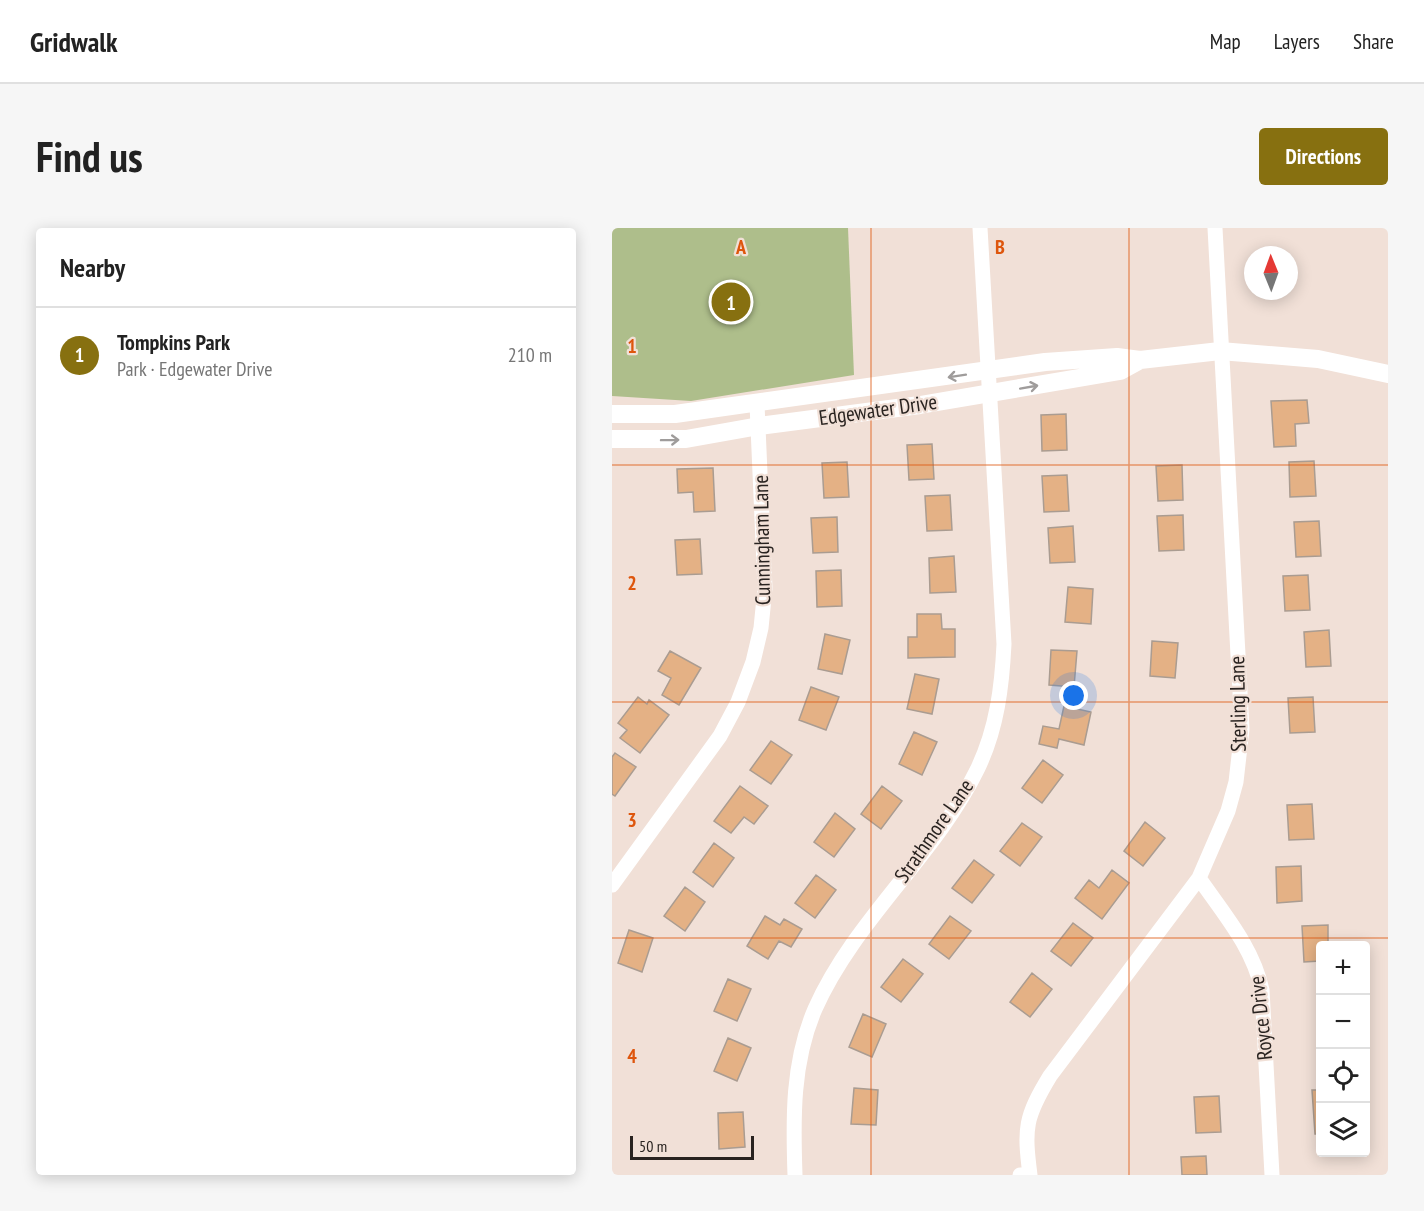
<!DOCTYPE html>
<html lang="en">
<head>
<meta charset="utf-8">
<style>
  body { margin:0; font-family:"PT Sans Narrow",sans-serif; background:#f6f6f6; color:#222 }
  .controls { position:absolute; right:18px; bottom:18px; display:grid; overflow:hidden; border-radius:6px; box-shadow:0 3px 15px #0003 }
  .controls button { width:54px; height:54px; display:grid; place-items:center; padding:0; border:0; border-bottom:2px solid #e0e0e0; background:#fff; color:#222; font:30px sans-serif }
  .compass { position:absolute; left:632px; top:18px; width:54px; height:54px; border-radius:50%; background:#fff; box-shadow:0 3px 15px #0003; rotate:359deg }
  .scale { position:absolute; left:18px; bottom:15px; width:124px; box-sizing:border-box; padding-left:6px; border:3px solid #292320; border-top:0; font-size:16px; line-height:21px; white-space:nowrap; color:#292320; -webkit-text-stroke:4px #f1e0d7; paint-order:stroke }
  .you { position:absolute; left:462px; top:468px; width:21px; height:21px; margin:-15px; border:4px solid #fff; border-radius:50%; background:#1a73e8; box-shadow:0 0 0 9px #1a73e833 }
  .badge { display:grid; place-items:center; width:39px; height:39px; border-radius:50%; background:#877010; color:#fff; font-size:20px; font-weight:700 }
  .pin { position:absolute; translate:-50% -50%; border:3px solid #fff; box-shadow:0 2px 6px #0006 }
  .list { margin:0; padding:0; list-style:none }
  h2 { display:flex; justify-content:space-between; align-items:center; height:78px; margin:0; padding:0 24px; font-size:26px }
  h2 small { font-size:20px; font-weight:400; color:#767676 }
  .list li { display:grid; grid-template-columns:39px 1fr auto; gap:18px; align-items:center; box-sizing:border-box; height:96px; padding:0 24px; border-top:2px solid #e0e0e0 }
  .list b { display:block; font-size:22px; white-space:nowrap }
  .list p { margin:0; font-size:20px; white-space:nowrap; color:#767676 }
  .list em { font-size:20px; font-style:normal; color:#767676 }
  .icon { flex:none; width:33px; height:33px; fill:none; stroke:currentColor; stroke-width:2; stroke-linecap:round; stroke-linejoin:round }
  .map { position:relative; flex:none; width:776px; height:947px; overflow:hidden; border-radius:6px }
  header { display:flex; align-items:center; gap:36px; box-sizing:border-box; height:84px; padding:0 30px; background:#fff; border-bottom:2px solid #e0e0e0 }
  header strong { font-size:28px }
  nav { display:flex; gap:33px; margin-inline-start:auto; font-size:21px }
  .intro { display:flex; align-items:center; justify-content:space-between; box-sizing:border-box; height:144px; padding:0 36px }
  h1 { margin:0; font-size:42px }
  .button { padding:15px 27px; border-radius:6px; background:#877010; color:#fff; font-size:21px; font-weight:700 }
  main { display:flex; gap:36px; padding:0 36px }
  aside { flex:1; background:#fff; border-radius:6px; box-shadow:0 3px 15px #0003 }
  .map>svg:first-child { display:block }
  .green { fill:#aebe8b }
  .building { fill:#e4b185; stroke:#aa9c91; stroke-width:1.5 }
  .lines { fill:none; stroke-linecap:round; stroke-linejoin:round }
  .minor { stroke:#fff; stroke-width:15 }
  .tertiary { stroke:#fff; stroke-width:18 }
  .oneway { stroke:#9f9c9b }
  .grid { fill:none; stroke:#de560d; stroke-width:1.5; stroke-opacity:0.55 }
  .labels { text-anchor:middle; stroke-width:4.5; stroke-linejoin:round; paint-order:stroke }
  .street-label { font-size:21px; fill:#292320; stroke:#f1e0d7 }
  .grid-label { font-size:20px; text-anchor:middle; font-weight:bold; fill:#de560d; stroke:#f1e0d7; stroke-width:4.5; stroke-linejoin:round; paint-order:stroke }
</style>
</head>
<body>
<header>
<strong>Gridwalk</strong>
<nav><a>Map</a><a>Layers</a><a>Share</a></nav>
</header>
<div class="intro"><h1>Find us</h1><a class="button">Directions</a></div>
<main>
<aside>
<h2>Nearby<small></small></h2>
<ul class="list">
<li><span class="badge">1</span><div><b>Tompkins Park</b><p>Park · Edgewater Drive</p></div><em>210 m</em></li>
</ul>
</aside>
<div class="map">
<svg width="776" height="947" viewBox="0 0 776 947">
  <rect width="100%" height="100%" fill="#f1e0d7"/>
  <path class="green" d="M0 0H236L242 147 79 173 0 168Z"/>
  <path class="building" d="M695 172 697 195 683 196 684 218 662 219 659 173Z
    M454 186 455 222 430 223 429 187Z
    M320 216 322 251 297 252 295 217Z
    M702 233 704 268 678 269 677 234Z
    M235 234 237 269 212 270 210 235Z
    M570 237 571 272 546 273 544 238Z
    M101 240 103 283 82 284 81 264 66 265 65 241Z
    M455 247 457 283 432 284 430 248Z
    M338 267 340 302 315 303 313 268Z
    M571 287 572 322 547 323 545 288Z
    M225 289 226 324 201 325 199 290Z
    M707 293 709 328 684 329 682 294Z
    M461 298 463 334 438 335 436 300Z
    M88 311 90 346 65 347 63 312Z
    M342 328 344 364 318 365 317 330Z
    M229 342 230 378 205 379 204 343Z
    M696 347 698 382 673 383 671 348Z
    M456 359 481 361 479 396 453 394Z
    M305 386H329L330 401H343V429L296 430V409H305Z
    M717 402 719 438 694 439 692 404Z
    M213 406 238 412 230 446 206 441Z
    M540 413 566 415 563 450 538 448Z
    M439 422 465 423 462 459 437 457Z
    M58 423 89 440 67 477 50 467 59 450 46 443Z
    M303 446 327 451 320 486 295 481Z
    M199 459 227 469 214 502 187 492Z
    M26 469 35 476 37 472 57 487 28 525 8 510 15 502 6 495Z
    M701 469 703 504 678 505 676 470Z
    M452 478 479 484 472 517 447 511 445 520 427 516 431 498 447 501Z
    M302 504 325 514 310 547 287 536Z
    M159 513 180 527 159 556 138 542Z
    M3 525 24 539 3 568 0 566V529Z
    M431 532 451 547 430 575 410 560Z
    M128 558 156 578 142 596 132 589 119 605 102 593Z
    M270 558 290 573 269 601 249 586Z
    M700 576 702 611 677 612 675 577Z
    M223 585 243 601 222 629 202 614Z
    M533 594 553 610 531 638 512 623Z
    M410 595 430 609 408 638 388 623Z
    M102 615 122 630 101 659 81 644Z
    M362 632 382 647 360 675 340 660Z
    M689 638 690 673 665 675 664 639Z
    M500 642 517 655 490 691 463 670 477 652 487 660Z
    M204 647 224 662 203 690 183 675Z
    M73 659 93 674 73 703 52 688Z
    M153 688 168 697 172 691 190 701 179 719 167 713 156 731 135 718Z
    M338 688 359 703 337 731 317 716Z
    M461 695 481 710 459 738 439 723Z
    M716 697V718H708V733L692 734 690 698Z
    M17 702 41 710 30 744 6 735Z
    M291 731 311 746 289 774 269 759Z
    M420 745 440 761 418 789 398 774Z
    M116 751 139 761 125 793 102 783Z
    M251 786 274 796 260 829 237 819Z
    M116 810 139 820 125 853 102 843Z
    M242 860 266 862 264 897 239 896Z
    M700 862H708V906H703Z
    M607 868 609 904 584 905 582 869Z
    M131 884 133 919 107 921 106 885Z
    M594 928 595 947H570L569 929Z"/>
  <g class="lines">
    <path class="minor" d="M587 650C611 685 641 719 650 762L660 947
      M0 657 108 508 126 474 141 434 149 400 153 360 145 176
      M183 947C181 891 180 834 203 781 243 691 324 627 366 540 385 500 390 458 392 416L368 0
      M408 947H418C412 900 413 889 438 848L587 650 616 583 624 554 630 501 603 0"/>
    <path class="tertiary" d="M0 186H63L433 134 505 129 528 132 608 123 706 131 776 146
      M0 211H74L147 198 308 177 508 143 528 132"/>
  </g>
  <defs><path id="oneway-shaft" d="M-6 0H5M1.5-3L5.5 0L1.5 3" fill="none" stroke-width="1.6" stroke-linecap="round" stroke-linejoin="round" transform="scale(1.5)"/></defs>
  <g class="oneway">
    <use href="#oneway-shaft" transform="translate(345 148) rotate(171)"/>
    <use href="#oneway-shaft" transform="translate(417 159) rotate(-10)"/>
    <use href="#oneway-shaft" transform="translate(58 212) rotate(-1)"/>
  </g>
  <path class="grid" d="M259 0V947M517 0V947M0 237H776M0 474H776M0 710H776"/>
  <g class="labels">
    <g class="street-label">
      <text transform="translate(266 182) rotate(-8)" y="7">Edgewater Drive</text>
      <text transform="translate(150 312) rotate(-91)" y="7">Cunningham Lane</text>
      <text transform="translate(626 476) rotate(-91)" y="7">Sterling Lane</text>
      <text transform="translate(322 603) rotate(-55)" y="7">Strathmore Lane</text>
      <text transform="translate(649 790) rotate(-96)" y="7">Royce Drive</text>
    </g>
  </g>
  <g class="grid-label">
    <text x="129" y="26">A</text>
    <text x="388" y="26">B</text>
    <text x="20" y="125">1</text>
    <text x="20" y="362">2</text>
    <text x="20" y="599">3</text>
    <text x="20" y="835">4</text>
  </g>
</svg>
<div class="controls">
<button>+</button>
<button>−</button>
<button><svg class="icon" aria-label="locate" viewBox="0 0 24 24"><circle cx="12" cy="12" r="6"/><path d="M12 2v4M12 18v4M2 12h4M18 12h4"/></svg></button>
<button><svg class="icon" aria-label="layers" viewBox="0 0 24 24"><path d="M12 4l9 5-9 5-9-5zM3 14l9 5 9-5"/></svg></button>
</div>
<svg class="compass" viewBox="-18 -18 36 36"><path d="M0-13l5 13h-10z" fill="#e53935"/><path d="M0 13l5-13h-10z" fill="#767676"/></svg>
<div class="scale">50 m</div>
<div class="you"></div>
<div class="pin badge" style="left:119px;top:74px">1</div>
</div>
</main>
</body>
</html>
